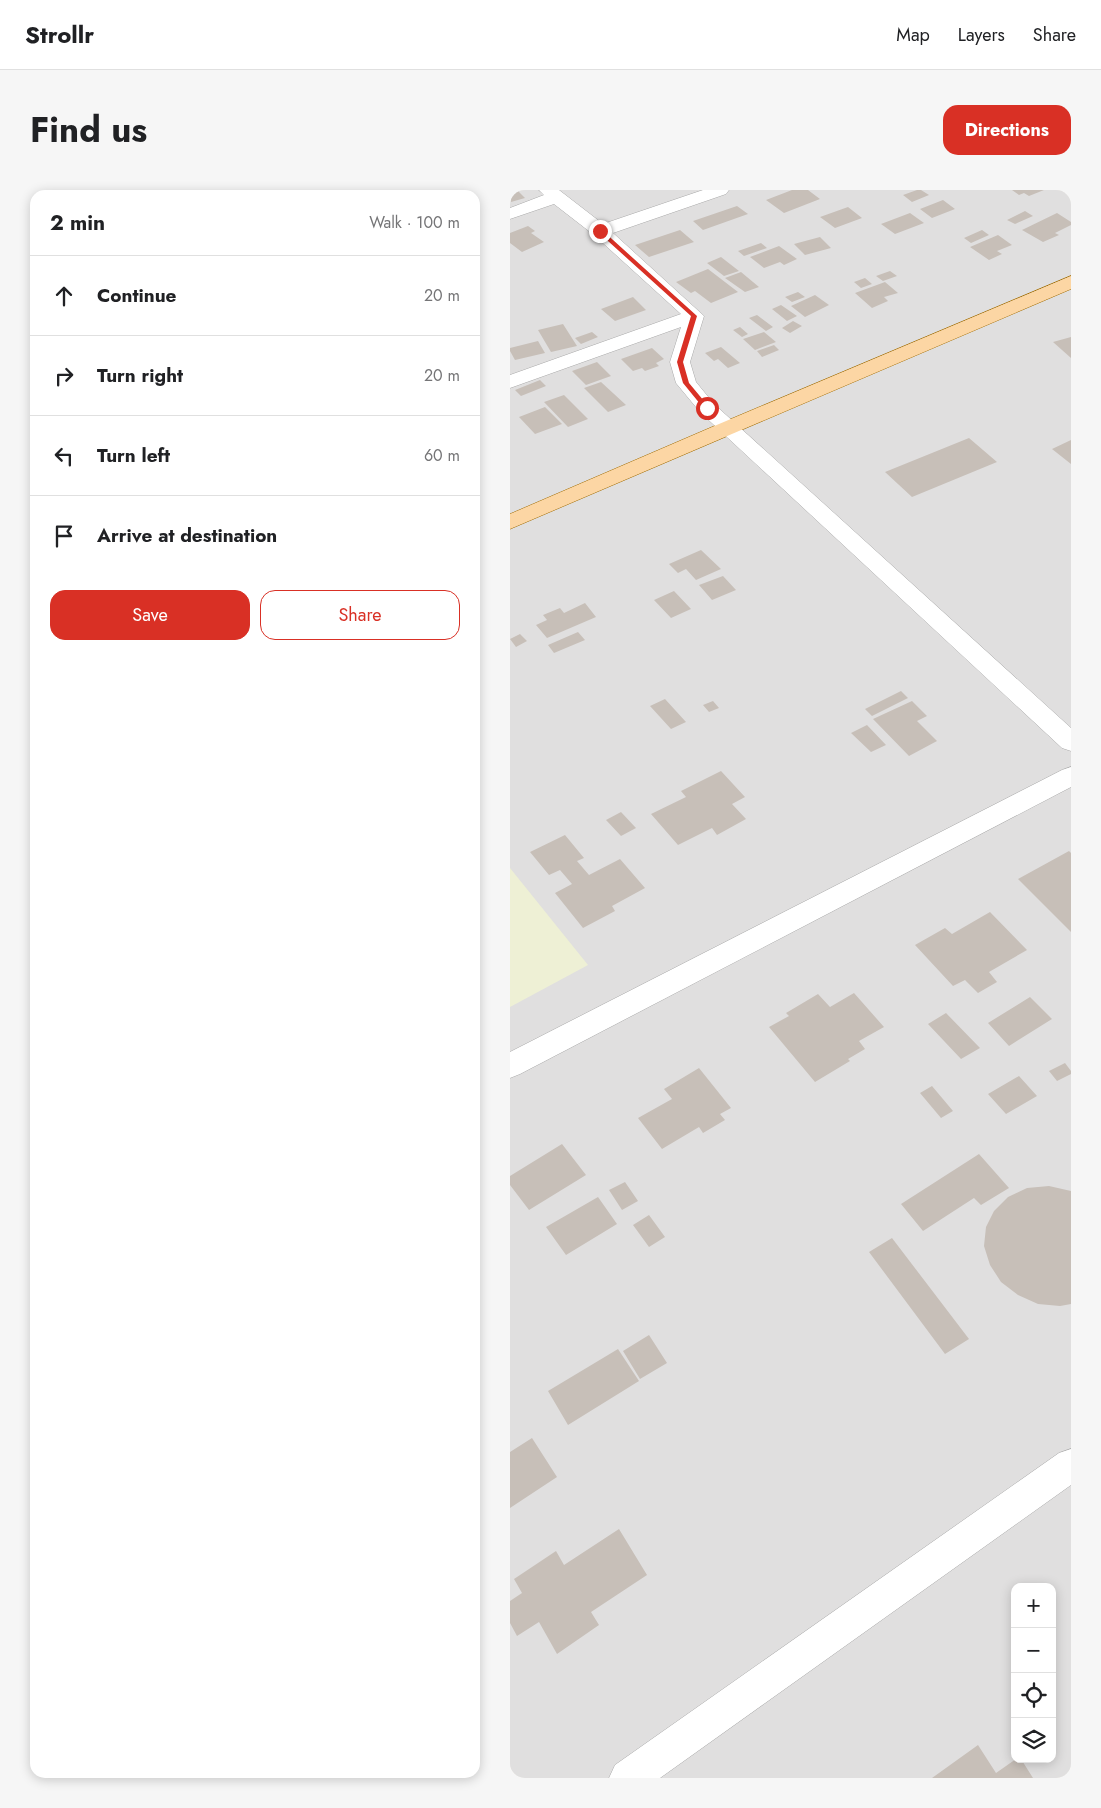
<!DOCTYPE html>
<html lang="en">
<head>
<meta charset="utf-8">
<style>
  body { margin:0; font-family:Jost,sans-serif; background:#f6f6f6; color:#202124 }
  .controls { position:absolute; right:15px; bottom:15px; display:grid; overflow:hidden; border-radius:10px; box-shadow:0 2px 12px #0003 }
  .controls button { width:45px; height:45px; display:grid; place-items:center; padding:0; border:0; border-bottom:1px solid #e0e0e0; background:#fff; color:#202124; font:25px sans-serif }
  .stop { position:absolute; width:15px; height:15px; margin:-11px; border:4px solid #d93025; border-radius:50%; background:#fff }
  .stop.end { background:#d93025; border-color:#fff; box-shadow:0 1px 5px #0008 }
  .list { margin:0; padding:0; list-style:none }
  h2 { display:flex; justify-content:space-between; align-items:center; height:65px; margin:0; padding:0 20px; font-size:21px }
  h2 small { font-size:16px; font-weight:400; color:#757577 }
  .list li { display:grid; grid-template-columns:32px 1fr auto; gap:15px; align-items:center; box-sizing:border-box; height:80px; padding:0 20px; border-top:1px solid #e0e0e0 }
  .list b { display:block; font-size:19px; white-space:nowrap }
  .list em { font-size:16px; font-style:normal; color:#757577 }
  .actions { display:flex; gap:10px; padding:15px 20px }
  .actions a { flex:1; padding:11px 0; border:1px solid #d93025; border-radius:15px; text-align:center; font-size:18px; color:#d93025 }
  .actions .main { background:#d93025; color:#fff }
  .icon { flex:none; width:28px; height:28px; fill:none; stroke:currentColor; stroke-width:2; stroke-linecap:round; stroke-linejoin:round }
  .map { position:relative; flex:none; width:561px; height:1588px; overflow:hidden; border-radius:15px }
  header { display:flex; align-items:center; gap:30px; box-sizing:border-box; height:70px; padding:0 25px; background:#fff; border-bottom:1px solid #e0e0e0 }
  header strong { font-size:24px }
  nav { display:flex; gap:28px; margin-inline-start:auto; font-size:18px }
  .intro { display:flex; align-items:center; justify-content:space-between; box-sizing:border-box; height:120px; padding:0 30px }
  h1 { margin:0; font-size:35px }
  .button { padding:12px 22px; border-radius:15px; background:#d93025; color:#fff; font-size:18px; font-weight:700 }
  main { display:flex; gap:30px; padding:0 30px }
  aside { flex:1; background:#fff; border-radius:15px; box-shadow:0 2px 12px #0003 }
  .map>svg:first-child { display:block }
  .residential { fill:#e0dfdf; fill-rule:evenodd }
  .farmland { fill:#eef0d5 }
  .building { fill:#c7bfb8 }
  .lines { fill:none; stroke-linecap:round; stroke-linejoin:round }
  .minor-casing { stroke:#a9a9a9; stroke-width:1 }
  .primary-casing { stroke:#a06b00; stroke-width:1 }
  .minor { fill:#fff; fill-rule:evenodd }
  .primary { fill:#fcd6a4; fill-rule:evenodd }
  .route { fill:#d93025 }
</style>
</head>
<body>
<header>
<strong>Strollr</strong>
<nav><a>Map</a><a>Layers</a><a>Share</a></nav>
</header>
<div class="intro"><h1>Find us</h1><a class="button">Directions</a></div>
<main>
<aside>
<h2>2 min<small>Walk · 100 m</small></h2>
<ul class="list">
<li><svg class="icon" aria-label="ahead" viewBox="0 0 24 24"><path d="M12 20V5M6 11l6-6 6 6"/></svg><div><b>Continue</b></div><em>20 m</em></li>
<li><svg class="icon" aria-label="right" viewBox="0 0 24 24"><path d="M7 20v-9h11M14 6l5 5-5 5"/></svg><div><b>Turn right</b></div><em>20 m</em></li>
<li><svg class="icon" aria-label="left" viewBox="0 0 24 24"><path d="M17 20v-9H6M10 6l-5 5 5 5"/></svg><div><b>Turn left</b></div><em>60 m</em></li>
<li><svg class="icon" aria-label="arrive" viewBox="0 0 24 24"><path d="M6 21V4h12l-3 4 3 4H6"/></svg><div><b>Arrive at destination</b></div></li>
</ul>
<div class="actions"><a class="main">Save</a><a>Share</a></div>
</aside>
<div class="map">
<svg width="561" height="1588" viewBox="0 0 561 1588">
  <rect width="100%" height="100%" fill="#f2efe9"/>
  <path class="residential" d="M0 0H561V1588H0ZM505 1397H542V1569H505Z"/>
  <path class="farmland" d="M0 678 78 775 0 817Z"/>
  <path class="building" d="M0 0H7L15 8 1 12Z
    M282 0H298L310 9 274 23 256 10Z
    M407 0H411L419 5 402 12 393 5Z
    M502 0H534L519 6 514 3 509 5Z
    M433 10 445 19 422 28 410 19Z
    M227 16 238 24 193 40 183 31Z
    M338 17 352 28 325 38 310 27Z
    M515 21 523 26 505 34 497 30Z
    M400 23 414 33 385 44 371 34Z
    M547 23 561 32V35L545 43 549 45 533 52 512 40Z
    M18 36 25 41 21 43 34 52 12 62 0 53V43Z
    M170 40 184 52 139 67 125 55Z
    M472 40 479 45 461 53 454 48Z
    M488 45 502 55 487 61 492 64 479 70 460 57Z
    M310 47 321 58 295 65 284 54Z
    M251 53 257 58 234 66 228 61Z
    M269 56 287 69 274 75 270 72 254 78 240 67Z
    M211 67 229 81 214 86 197 73Z
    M198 79 228 102 201 113 185 101 181 103 166 92Z
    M380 81 387 86 373 91 366 86Z
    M231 82 249 97 235 102 215 88Z
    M355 88 362 94 351 98 344 92Z
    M375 92 388 103 374 107 378 111 362 118 345 103Z
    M288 102 295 107 282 112 275 107Z
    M305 105 319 115 295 127 281 116Z
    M123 107 136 120 105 131 91 119Z
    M271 115 287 126 277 131 262 119Z
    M247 125 263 137 256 141 239 128Z
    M283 131 292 136 280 143 272 138Z
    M53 134 67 156 41 162 28 140Z
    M230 137 238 144 232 147 223 140Z
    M82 142 88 147 71 154 65 148Z
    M254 142 266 152 245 160 233 149Z
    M561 147V168L543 152Z
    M28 151 35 163 5 170 0 161V158Z
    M264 155 269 160 252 167 247 161Z
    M211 157 230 173 218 178 208 169 204 171 195 163Z
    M142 158 154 169 146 173 149 176 135 181 132 178 123 181 111 169Z
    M87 172 101 186 76 195 62 181Z
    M30 190 36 196 11 206 5 200Z
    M91 192 116 215 98 222 74 198Z
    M54 205 78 229 58 237 34 212Z
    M35 217 52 234 25 244 9 227Z
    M459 248 487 272 402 307 375 282Z
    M561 250V274L542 259Z
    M191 360 211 379 186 390 176 379 168 383 159 374Z
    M213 386 226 400 202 410 189 395Z
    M164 401 181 419 161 428 144 410Z
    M75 413 86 427 37 448 26 435 37 430 33 425 50 418 54 423Z
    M68 442 75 450 44 463 38 455Z
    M10 444 17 451 6 457 0 449Z
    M391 501 398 508 362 526 355 519Z
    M155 509 176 532 161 539 140 516Z
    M203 511 209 518 199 522 193 515Z
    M402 511 417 526 407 531 427 551 399 566 363 529Z
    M357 535 376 555 361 562 341 543Z
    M211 581 235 607 222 614 236 629 207 645 202 638 168 655 141 624 176 607 171 601Z
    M111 622 126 638 111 646 96 630Z
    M55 645 74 668 67 671 79 685 110 669 135 698 102 716 105 721 73 738 45 703 62 694 50 680 39 685 20 662Z
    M559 661 561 663V742L508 689Z
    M480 722 517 760 479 782 487 792 468 803 455 790 443 796 405 755 435 738 442 744Z
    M344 803 374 837 349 851 355 859 338 869 340 871 305 892 259 837 279 826 276 823 308 804 320 817Z
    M520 807 542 829 499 856 478 833Z
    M436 823 470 858 451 869 418 834Z
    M555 873 561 881V884L547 891 539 881Z
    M189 878 221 918 210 924 215 930 193 943 189 937 152 959 128 928 162 909 154 899Z
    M509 886 527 906 496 924 478 904Z
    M422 896 443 921 431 928 410 903Z
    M52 954 76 985 19 1020 0 995V986Z
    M469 964 499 998 471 1015 464 1008 413 1041 391 1014Z
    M115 992 128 1011 112 1020 99 1000Z
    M539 996 561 1001V1114L550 1116 528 1114 508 1105 491 1092 480 1075 474 1056 476 1037 484 1021 498 1007 517 998Z
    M88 1007 107 1034 56 1065 36 1037Z
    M139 1025 155 1047 139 1057 123 1035Z
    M382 1048 459 1149 435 1164 359 1062Z
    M139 1145 157 1173 130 1189 113 1161Z
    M108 1159 129 1191 58 1235 38 1201Z
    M22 1248 47 1287 0 1318V1262Z
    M109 1339 137 1385 81 1422 89 1435 47 1464 29 1432 7 1446 0 1433V1411L12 1403 4 1389 46 1361 54 1375Z
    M468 1555 486 1583 506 1569H511L523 1588H422Z"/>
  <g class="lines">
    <g class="minor-casing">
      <path id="minor" d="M29 0H49L93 34 193 0H219L216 4 103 43 194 126 180 172 186 192 204 214 561 538V561L552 558 190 222 166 193 160 172 171 137 0 198V185L171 124 84 45 44 14 0 29V18L34 5Z
        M561 577V597L10 884 0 888V862L552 580Z
        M561 1259V1295L150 1588H99L105 1575 549 1263Z"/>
    </g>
    <g class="primary-casing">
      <path id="primary" d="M561 86V99L0 339V324L209 234Z"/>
    </g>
    <use href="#minor" class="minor"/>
    <use href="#primary" class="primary"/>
  </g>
  <path class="route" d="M88 40H92L187 126 173 172 179 193 199 217V220H195L173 193 167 172 181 126 88 42Z"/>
</svg>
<div class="controls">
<button>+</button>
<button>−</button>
<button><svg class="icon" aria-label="locate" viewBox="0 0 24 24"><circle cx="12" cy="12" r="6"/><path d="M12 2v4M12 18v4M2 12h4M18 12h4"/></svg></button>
<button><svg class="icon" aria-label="layers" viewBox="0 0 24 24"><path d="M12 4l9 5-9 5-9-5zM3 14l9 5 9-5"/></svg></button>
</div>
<div class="stop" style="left:197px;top:218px"></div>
<div class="stop end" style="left:90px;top:41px"></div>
</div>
</main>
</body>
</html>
